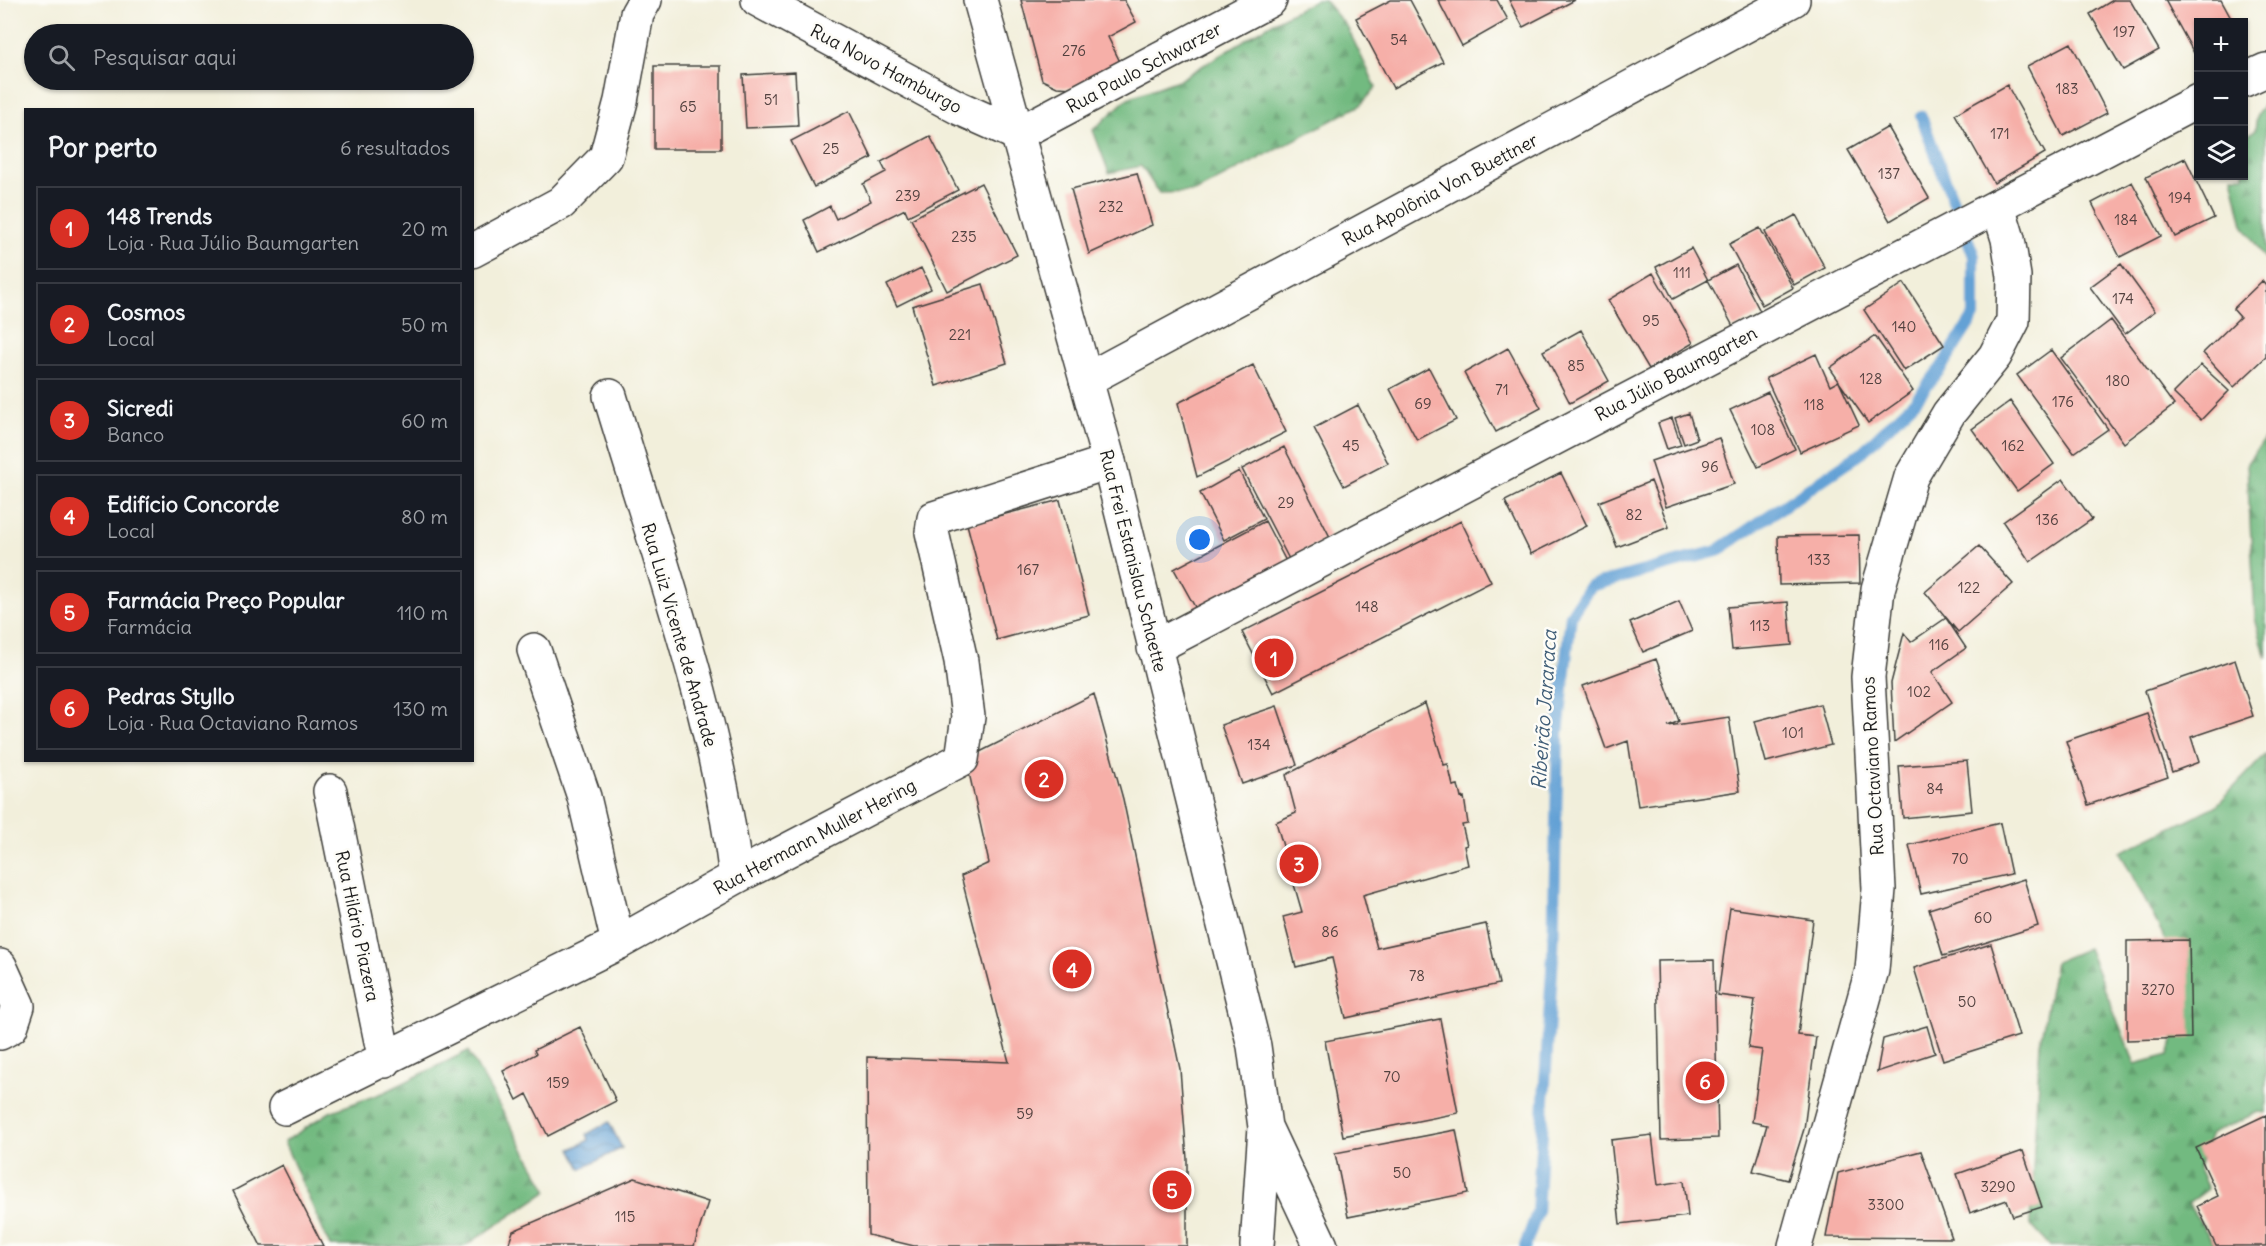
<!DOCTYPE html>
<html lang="pt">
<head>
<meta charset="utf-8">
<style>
  body { margin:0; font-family:Delius,sans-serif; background:#242831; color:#f1f3f6 }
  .controls { position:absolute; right:18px; top:18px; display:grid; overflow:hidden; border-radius:0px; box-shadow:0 2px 4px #0004 }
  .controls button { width:54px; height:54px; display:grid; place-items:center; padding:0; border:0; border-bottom:2px solid #363941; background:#171b24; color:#f1f3f6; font:30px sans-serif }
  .you { position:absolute; left:1200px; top:540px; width:21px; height:21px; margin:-15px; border:4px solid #fff; border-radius:50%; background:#1a73e8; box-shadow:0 0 0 9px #1a73e833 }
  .badge { display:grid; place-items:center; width:39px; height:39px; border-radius:50%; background:#d93025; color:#fff; font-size:20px; font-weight:700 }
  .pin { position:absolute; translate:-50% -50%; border:3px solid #fff; box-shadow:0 2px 6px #0006 }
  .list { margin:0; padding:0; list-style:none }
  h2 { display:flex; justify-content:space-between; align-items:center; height:78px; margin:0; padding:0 24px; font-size:26px }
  h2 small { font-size:20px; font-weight:400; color:#9ea1a6 }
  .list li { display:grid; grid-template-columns:39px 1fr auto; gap:18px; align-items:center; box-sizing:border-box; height:84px; margin:0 12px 12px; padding:0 12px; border:2px solid #363941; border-radius:0px }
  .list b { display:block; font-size:22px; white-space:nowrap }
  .list p { margin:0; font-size:20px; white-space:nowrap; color:#9ea1a6 }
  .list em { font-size:20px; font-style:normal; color:#9ea1a6 }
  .icon { flex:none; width:33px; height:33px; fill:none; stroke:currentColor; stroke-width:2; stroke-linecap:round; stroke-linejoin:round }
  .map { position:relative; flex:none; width:2266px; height:1246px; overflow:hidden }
  .search { position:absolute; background:#171b24; box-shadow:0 2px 4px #0004; left:24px; top:24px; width:450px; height:66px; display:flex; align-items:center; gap:15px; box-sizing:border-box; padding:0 21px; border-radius:33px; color:#9ea1a6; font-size:22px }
  .panel { position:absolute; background:#171b24; box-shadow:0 2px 4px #0004; left:24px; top:108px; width:450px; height:654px; border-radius:0px }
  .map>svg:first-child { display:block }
  .forest { fill:url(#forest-firs); stroke:#476b4e; stroke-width:1.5 }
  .water { fill:url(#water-waves); stroke:#405e78; stroke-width:1.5 }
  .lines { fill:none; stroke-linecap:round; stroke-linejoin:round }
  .stream { stroke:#63a1d5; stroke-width:12 }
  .building { fill:#f6afa8 }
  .street-casing { stroke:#3c3c39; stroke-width:36 }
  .secondary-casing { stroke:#3c3c39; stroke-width:36 }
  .street { stroke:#fff; stroke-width:33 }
  .secondary { stroke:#fff; stroke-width:33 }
  .labels { text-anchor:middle; stroke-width:5; stroke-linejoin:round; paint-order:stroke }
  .number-label { font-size:15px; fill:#52413f }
  .street-label { font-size:18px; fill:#1c1c1c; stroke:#fdfcf7 }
  .water-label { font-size:20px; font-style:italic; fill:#405e78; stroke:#fdfcf7 }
</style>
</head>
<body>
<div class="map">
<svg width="2266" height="1246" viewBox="0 0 2266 1246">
  <defs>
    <pattern id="forest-firs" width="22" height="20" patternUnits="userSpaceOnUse" patternTransform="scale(1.5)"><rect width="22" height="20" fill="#72ba80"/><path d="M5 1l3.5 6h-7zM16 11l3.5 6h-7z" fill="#629f6e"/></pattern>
    <pattern id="water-waves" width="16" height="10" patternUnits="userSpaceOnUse" patternTransform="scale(1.5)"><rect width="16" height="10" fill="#63a1d5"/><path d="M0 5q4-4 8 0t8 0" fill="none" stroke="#5182ac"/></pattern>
  </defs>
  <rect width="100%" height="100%" fill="#fdfcf7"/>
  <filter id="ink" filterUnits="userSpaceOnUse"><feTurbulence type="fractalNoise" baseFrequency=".0167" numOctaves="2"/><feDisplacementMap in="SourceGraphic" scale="12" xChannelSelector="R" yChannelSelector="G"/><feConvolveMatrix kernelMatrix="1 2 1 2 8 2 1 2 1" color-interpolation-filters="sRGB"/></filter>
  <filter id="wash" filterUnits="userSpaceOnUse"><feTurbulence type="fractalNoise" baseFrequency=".008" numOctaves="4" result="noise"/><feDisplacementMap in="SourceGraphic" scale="24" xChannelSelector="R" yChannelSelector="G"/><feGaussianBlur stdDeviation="1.35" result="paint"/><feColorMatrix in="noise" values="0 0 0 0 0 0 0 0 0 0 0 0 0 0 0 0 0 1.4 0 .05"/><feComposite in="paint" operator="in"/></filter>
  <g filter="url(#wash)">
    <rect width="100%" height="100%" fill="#f2efdb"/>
    <path class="forest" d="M1315 0H1324L1347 27 1376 87 1361 105 1195 192 1159 193 1141 166 1109 173 1093 130 1128 98 1181 79 1274 22Z
      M2266 102V260L2243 225 2232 176H2244V138L2255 130 2257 115Z
      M2266 437V658L2255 617 2247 463Z
      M2266 754V1113L2258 1112 2211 1134 2198 1167 2208 1189 2188 1204 2216 1246H2050L2030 1224 2040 1043 2055 962 2088 948 2135 1064 2169 1055 2189 985 2120 852 2216 806Z
      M468 1051 548 1191 465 1246H330L284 1142 330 1112 385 1092Z"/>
    <path class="water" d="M609 1122 622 1148 581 1169 571 1149 589 1140 587 1134Z"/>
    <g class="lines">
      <path class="stream" d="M1525 1246 1537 1213 1553 954 1558 733 1571 615 1590 586 1717 551 1860 454 1915 401 1941 368 1974 316V256L1921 116"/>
    </g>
    <g id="blocks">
      <path class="building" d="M1021 0H1124L1136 22 1108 37 1121 64 1073 88 1057 87 1042 80Z
        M1391 0H1410L1443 62 1393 88 1356 18Z
        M1438 0H1497L1508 20 1462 46Z
        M1509 0H1575L1523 27Z
        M2113 0H2130L2159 50 2123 70 2090 14Z
        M2165 0H2221L2233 22H2198V51L2194 53Z
        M2071 43 2107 113 2063 136 2027 66Z
        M654 66H721V149H654Z
        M795 72 798 126 746 128 743 75Z
        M2007 85 2045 153 1994 183 1955 114Z
        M849 111 872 158 814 187 791 141Z
        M1888 127 1929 198 1890 221 1848 150Z
        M930 136 958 190 908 216 905 209 819 252 804 220 830 206 836 219 871 201 863 184 886 172 881 162Z
        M2185 158 2214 218 2175 237 2146 177Z
        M1137 173 1152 225 1089 254 1071 189Z
        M2132 182 2161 236 2120 257 2092 203Z
        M981 183 1017 255 947 291 911 219Z
        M1796 215 1825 268 1794 285 1765 232Z
        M1760 228 1793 288 1762 305 1729 244Z
        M1691 248 1708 280 1736 265 1761 313 1734 328 1708 280 1673 299 1656 267Z
        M2121 264 2155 311 2125 334 2090 287Z
        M921 268 931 289 897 306 887 285Z
        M1653 273 1693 343 1649 369 1608 300Z
        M2262 281 2266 286V357L2234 387 2203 353 2240 317 2233 309Z
        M1904 283 1944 345 1904 371 1864 310Z
        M983 284 1007 363 936 386 912 306Z
        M2111 320 2174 405 2124 443 2061 358Z
        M1581 330 1609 381 1570 403 1543 351Z
        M1875 336 1913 391 1868 423 1839 382 1859 425 1800 452 1766 378 1816 354 1830 386 1839 381 1830 368Z
        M1508 348 1541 408 1496 432 1464 373Z
        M2051 350 2108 429 2074 453 2017 375Z
        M1253 365 1286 432 1197 477 1178 403Z
        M2201 365 2229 391 2201 420 2173 393Z
        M1429 368 1456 420 1417 440 1390 389Z
        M1768 392 1795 449 1758 467 1730 410Z
        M2010 401 2054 464 2017 491 1972 429Z
        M1358 405 1388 463 1344 486 1314 428Z
        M1689 413 1697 439 1684 444 1675 418Z
        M1672 418 1681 445 1667 449 1658 423Z
        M1719 438 1734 484 1666 507 1651 461Z
        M1284 447 1330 537 1289 559 1242 469Z
        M1239 471 1264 519 1224 540 1200 493Z
        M1561 473 1587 526 1531 554 1505 501Z
        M2063 479 2092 519 2030 562 2003 522Z
        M1651 481 1669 527 1617 547 1599 502Z
        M1060 500 1089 615 997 640 967 524Z
        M1265 521 1290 569 1200 610 1195 607 1174 569Z
        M1461 521 1491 582 1273 693 1242 632Z
        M1859 535 1860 583 1779 585 1778 536Z
        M1979 546 2013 584 1958 632 1925 592Z
        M1679 601 1692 631 1643 652 1630 623Z
        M1788 602 1792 645 1732 650 1728 607Z
        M1946 618 1966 648 1932 672 1952 702 1894 742 1891 683 1904 633 1911 642Z
        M1656 659 1679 721 1668 726 1729 717 1740 791 1638 806 1628 741 1606 749 1583 686Z
        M2235 660 2253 716 2191 737 2199 762 2172 772 2145 691Z
        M1094 694 1123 799 1180 1069 1187 1159V1246H914L868 1235 867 1057 1009 1062 961 876 989 863 966 759Z
        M1425 703 1444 765 1448 764 1453 786 1458 785 1461 798 1464 797 1468 824 1462 825 1467 845 1464 846 1468 865 1363 895 1377 948 1486 924 1499 984 1346 1018 1332 958 1296 967 1283 917 1302 912 1276 822 1296 813 1286 775Z
        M1820 704 1831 745 1766 762 1755 721Z
        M1277 706 1297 765 1242 784 1221 725Z
        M2147 713 2168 777 2088 805 2066 741Z
        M1967 761 1972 811 1903 818 1899 766Z
        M2000 823 2011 874 1921 894 1909 845Z
        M2024 879 2038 926 1943 956 1929 909Z
        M1730 908 1813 920 1798 1035 1816 1037 1804 1129 1788 1180 1753 1171 1767 1125 1752 1122 1762 1050 1748 1048 1755 1000 1718 995Z
        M2189 940 2191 1038 2127 1040V941Z
        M1991 944 2019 1036 1943 1060 1914 968Z
        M1714 960 1718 1138 1661 1140 1657 961Z
        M1440 1019 1458 1113 1343 1136 1325 1041Z
        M1927 1026 1935 1053 1877 1072 1883 1039Z
        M580 1027 616 1101 548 1136 527 1094 517 1100 503 1071 536 1054 534 1050Z
        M2266 1115V1246H2216L2197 1206 2218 1196 2196 1148Z
        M1456 1130 1468 1193 1348 1217 1335 1153Z
        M1652 1135 1658 1185 1684 1181 1688 1216 1620 1224 1611 1140Z
        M1921 1151 1952 1238 1826 1237 1838 1173Z
        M2023 1151 2042 1207 2013 1216 2007 1200 1970 1213 1957 1174Z
        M282 1165 323 1246H261L233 1191Z
        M635 1178 708 1202 694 1246H508L513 1231Z"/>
    </g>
  </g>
  <g filter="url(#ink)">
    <use href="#blocks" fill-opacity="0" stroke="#3c3c39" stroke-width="1.5"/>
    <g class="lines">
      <g class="street-casing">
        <path id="street" d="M758 0 959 108 1017 134 1270 0
          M472 251 561 203 606 157 621 101 637 14 645 0
          M1086 380 1793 0
          M610 396C657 554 716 713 736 877
          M534 650 584 797 618 943
          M330 791 385 1061
          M0 966 18 1006 11 1027 0 1033
          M285 1108 618 943 736 877 962 759 968 717 961 661 932 532 934 518 1109 462
          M1795 1246 1872 970 1879 889 1868 677 1878 589 1911 477 1949 413 1995 356 2013 321 2014 276 2008 239 1998 206"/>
      </g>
      <g class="secondary-casing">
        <path id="secondary" d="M980 0 1109 462 1254 1046 1265 1127 1257 1246
          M2244 80 2266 70
          M1154 648 2198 101
          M1266 1129 1321 1246"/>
      </g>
      <use href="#street" class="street"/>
      <use href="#secondary" class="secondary"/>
    </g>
  </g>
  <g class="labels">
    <g class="number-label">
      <text x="2124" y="37">197</text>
      <text x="1399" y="45">54</text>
      <text x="1074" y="56">276</text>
      <text x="2067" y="94">183</text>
      <text x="771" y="105">51</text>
      <text x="688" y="112">65</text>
      <text x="2000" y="139">171</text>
      <text x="831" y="154">25</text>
      <text x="1889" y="179">137</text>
      <text x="908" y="201">239</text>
      <text x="2180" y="203">194</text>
      <text x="1111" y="212">232</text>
      <text x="2126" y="225">184</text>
      <text x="964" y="242">235</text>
      <text x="1682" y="278">111</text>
      <text x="2123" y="304">174</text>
      <text x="1651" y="326">95</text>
      <text x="1904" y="332">140</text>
      <text x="960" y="340">221</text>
      <text x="1576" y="371">85</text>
      <text x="1871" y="384">128</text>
      <text x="2118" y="386">180</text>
      <text x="1502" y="395">71</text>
      <text x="2063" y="407">176</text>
      <text x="1423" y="409">69</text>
      <text x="1814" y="410">118</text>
      <text x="1763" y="435">108</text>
      <text x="1351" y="451">45</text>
      <text x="2013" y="451">162</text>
      <text x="1710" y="472">96</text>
      <text x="1286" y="508">29</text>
      <text x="1634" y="520">82</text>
      <text x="2047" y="525">136</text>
      <text x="1819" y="565">133</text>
      <text x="1028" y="575">167</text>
      <text x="1969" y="593">122</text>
      <text x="1367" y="612">148</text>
      <text x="1760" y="631">113</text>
      <text x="1939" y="650">116</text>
      <text x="1919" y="697">102</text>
      <text x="1793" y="738">101</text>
      <text x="1259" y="750">134</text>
      <text x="1935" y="794">84</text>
      <text x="1960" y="864">70</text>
      <text x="1983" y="923">60</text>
      <text x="1330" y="937">86</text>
      <text x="1417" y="981">78</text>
      <text x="2158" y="995">3270</text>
      <text x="1967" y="1007">50</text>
      <text x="1392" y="1082">70</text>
      <text x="558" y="1088">159</text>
      <text x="1025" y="1119">59</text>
      <text x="1402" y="1178">50</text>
      <text x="1998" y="1192">3290</text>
      <text x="1886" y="1210">3300</text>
      <text x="625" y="1222">115</text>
    </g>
    <g class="street-label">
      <text transform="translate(1144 68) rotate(-28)" y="6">Rua Paulo Schwarzer</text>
      <text transform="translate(886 69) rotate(28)" y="6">Rua Novo Hamburgo</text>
      <text transform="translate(1440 190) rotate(-28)" y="6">Rua Apolônia Von Buettner</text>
      <text transform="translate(1676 374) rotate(-28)" y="6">Rua Júlio Baumgarten</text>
      <text transform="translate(1133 561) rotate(76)" y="6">Rua Frei Estanislau Schaette</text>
      <text transform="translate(679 635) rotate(74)" y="6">Rua Luiz Vicente de Andrade</text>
      <text transform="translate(1873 766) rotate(-93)" y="6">Rua Octaviano Ramos</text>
      <text transform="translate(815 837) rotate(-28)" y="6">Rua Hermann Muller Hering</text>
      <text transform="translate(357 926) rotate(78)" y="6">Rua Hilário Piazera</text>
    </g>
    <g class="water-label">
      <text transform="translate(1544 710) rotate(-86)" y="7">Ribeirão Jararaca</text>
    </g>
  </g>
</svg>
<div class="controls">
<button>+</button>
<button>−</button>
<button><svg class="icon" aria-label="layers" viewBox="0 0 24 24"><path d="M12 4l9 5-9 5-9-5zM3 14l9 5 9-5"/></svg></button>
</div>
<div class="you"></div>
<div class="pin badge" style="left:1274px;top:658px">1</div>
<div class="pin badge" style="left:1044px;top:779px">2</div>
<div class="pin badge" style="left:1299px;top:864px">3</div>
<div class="pin badge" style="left:1072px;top:969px">4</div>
<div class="pin badge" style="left:1172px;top:1190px">5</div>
<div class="pin badge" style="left:1705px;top:1081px">6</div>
<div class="search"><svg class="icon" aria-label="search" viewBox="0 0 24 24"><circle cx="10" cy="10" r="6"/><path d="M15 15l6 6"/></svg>Pesquisar aqui</div>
<section class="panel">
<h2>Por perto<small>6 resultados</small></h2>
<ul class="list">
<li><span class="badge">1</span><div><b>148 Trends</b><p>Loja · Rua Júlio Baumgarten</p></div><em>20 m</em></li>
<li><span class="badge">2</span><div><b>Cosmos</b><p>Local</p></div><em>50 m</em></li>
<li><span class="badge">3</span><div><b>Sicredi</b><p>Banco</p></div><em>60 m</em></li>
<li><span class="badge">4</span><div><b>Edifício Concorde</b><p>Local</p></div><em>80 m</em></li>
<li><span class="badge">5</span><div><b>Farmácia Preço Popular</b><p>Farmácia</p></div><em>110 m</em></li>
<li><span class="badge">6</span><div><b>Pedras Styllo</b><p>Loja · Rua Octaviano Ramos</p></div><em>130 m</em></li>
</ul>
</section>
</div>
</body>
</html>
